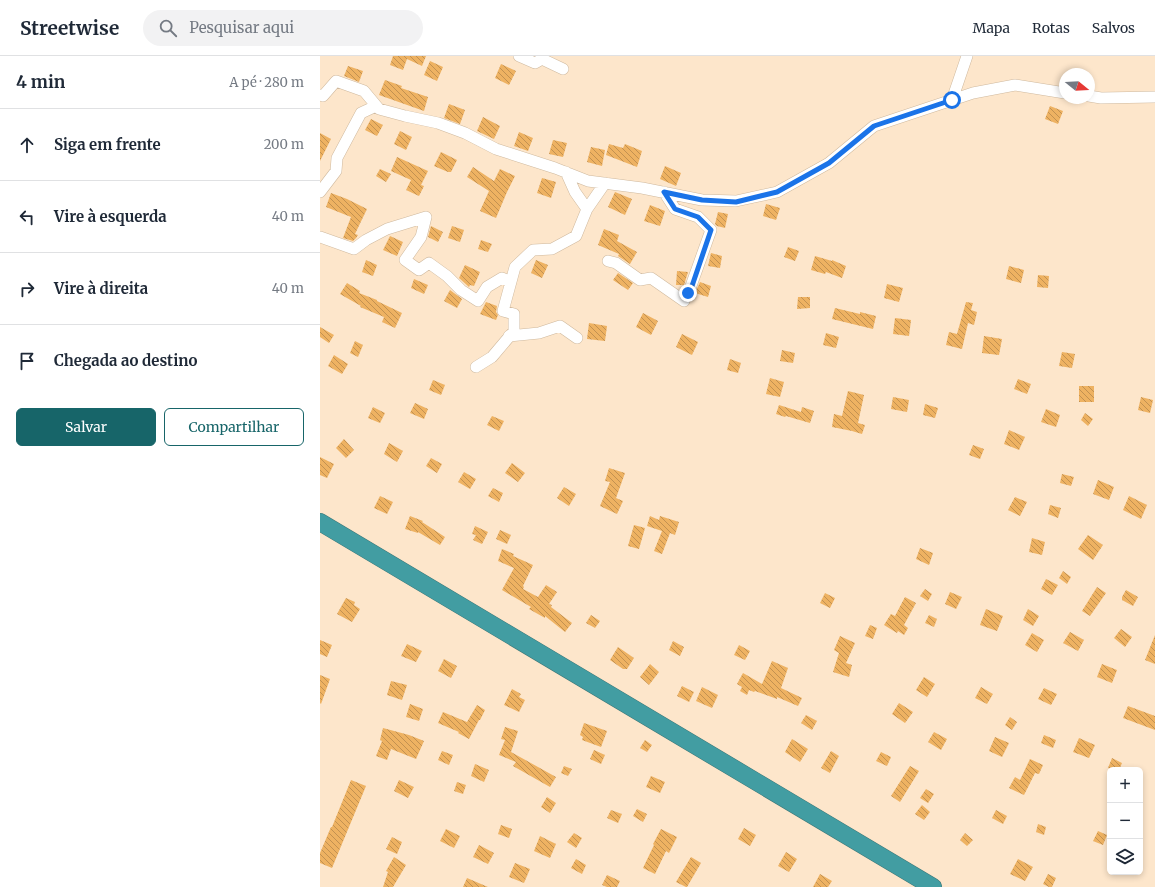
<!DOCTYPE html>
<html lang="pt">
<head>
<meta charset="utf-8">
<style>
  body { margin:0; font-family:Merriweather,serif; background:#f2f2f3; color:#1f2937 }
  .controls { position:absolute; right:12px; bottom:12px; display:grid; overflow:hidden; border-radius:6px; box-shadow:0 2px 6px #0003 }
  .controls button { width:36px; height:36px; display:grid; place-items:center; padding:0; border:0; border-bottom:1px solid #e0e1e3; background:#fff; color:#1f2937; font:20px sans-serif }
  .compass { position:absolute; left:739px; top:12px; width:36px; height:36px; border-radius:50%; background:#fff; box-shadow:0 2px 6px #0003; rotate:108deg }
  .stop { position:absolute; width:12px; height:12px; margin:-9px; border:3px solid #1a73e8; border-radius:50%; background:#fff }
  .stop.end { background:#1a73e8; border-color:#fff; box-shadow:0 1px 4px #0008 }
  .list { margin:0; padding:0; list-style:none }
  h2 { display:flex; justify-content:space-between; align-items:center; height:52px; margin:0; padding:0 16px; font-size:17px }
  h2 small { font-size:13px; font-weight:400; color:#747a83 }
  .list li { display:grid; grid-template-columns:26px 1fr auto; gap:12px; align-items:center; box-sizing:border-box; height:72px; padding:0 16px; border-top:1px solid #e0e1e3 }
  .list b { display:block; font-size:15px; white-space:nowrap }
  .list em { font-size:13px; font-style:normal; color:#747a83 }
  .actions { display:flex; gap:8px; padding:12px 16px }
  .actions a { flex:1; padding:9px 0; border:1px solid #176569; border-radius:6px; text-align:center; font-size:14px; color:#176569 }
  .actions .main { background:#176569; color:#fff }
  .icon { flex:none; width:22px; height:22px; fill:none; stroke:currentColor; stroke-width:2; stroke-linecap:round; stroke-linejoin:round }
  .map { position:relative; flex:none; width:835px; height:831px; overflow:hidden }
  header { display:flex; align-items:center; gap:24px; box-sizing:border-box; height:56px; padding:0 20px; background:#fff; border-bottom:1px solid #e0e1e3 }
  header strong { font-size:19px }
  nav { display:flex; gap:22px; margin-inline-start:auto; font-size:14px }
  .search { width:280px; height:36px; background:#f2f2f3; display:flex; align-items:center; gap:10px; box-sizing:border-box; padding:0 14px; border-radius:22px; color:#747a83; font-size:15px }
  main { display:flex }
  aside { flex:1; background:#fff }
  .map>svg:first-child { display:block }
  .building { fill:url(#building-back-hatch) }
  .lines { fill:none; stroke-linecap:round; stroke-linejoin:round }
  .minor-casing { stroke:#cfb99e; stroke-width:12 }
  .highway-casing { stroke:#3f7777; stroke-width:18 }
  .minor { stroke:#fff; stroke-width:11 }
  .highway { stroke:#429da2; stroke-width:17 }
  .route { stroke:#1a73e8; stroke-width:5 }
</style>
</head>
<body>
<header>
<strong>Streetwise</strong>
<div class="search"><svg class="icon" aria-label="search" viewBox="0 0 24 24"><circle cx="10" cy="10" r="6"/><path d="M15 15l6 6"/></svg>Pesquisar aqui</div>
<nav><a>Mapa</a><a>Rotas</a><a>Salvos</a></nav>
</header>
<main>
<aside>
<h2>4 min<small>A pé · 280 m</small></h2>
<ul class="list">
<li><svg class="icon" aria-label="ahead" viewBox="0 0 24 24"><path d="M12 20V5M6 11l6-6 6 6"/></svg><div><b>Siga em frente</b></div><em>200 m</em></li>
<li><svg class="icon" aria-label="left" viewBox="0 0 24 24"><path d="M17 20v-9H6M10 6l-5 5 5 5"/></svg><div><b>Vire à esquerda</b></div><em>40 m</em></li>
<li><svg class="icon" aria-label="right" viewBox="0 0 24 24"><path d="M7 20v-9h11M14 6l5 5-5 5"/></svg><div><b>Vire à direita</b></div><em>40 m</em></li>
<li><svg class="icon" aria-label="arrive" viewBox="0 0 24 24"><path d="M6 21V4h12l-3 4 3 4H6"/></svg><div><b>Chegada ao destino</b></div></li>
</ul>
<div class="actions"><a class="main">Salvar</a><a>Compartilhar</a></div>
</aside>
<div class="map">
<svg width="835" height="831" viewBox="0 0 835 831">
  <defs>
    <pattern id="building-back-hatch" width="6" height="6" patternUnits="userSpaceOnUse"><rect width="6" height="6" fill="#eeb262"/><path d="M-1 5l2 2M0 0l6 6M5-1l2 2" fill="none" stroke="#c29151"/></pattern>
  </defs>
  <rect width="100%" height="100%" fill="#fde6cb"/>
  <path class="building" d="M73 0H106L102 10 87 3 83 14 70 9Z
    M110 5 123 11 117 25 104 19Z
    M181 8 196 15 189 29 175 22Z
    M28 10 43 15 39 26 24 20Z
    M65 24 82 30 81 32 108 41 104 55 59 39Z
    M129 48 145 54 140 68 124 62Z
    M730 50 743 55 738 68 725 63Z
    M163 61 180 70 174 83 157 75Z
    M51 63 63 69 57 80 45 74Z
    M80 75 92 81 86 94 74 88Z
    M199 76 213 82 208 95 194 90Z
    M0 77 11 83 0 105Z
    M233 84 247 87 243 101 229 98Z
    M289 88 303 92 305 88 322 95 317 111 286 99Z
    M271 91 285 94 282 110 267 106Z
    M121 96 137 104 131 116H128L114 110Z
    M77 101 108 115 101 129 104 130 99 140 86 134 91 124 71 115Z
    M345 110 361 117 356 130 340 123Z
    M153 111 174 125 180 113 195 120 187 136 176 162 160 155 169 135 147 121Z
    M60 113 71 118 66 126 56 120Z
    M222 122 236 126 231 142 217 137Z
    M295 136 312 143 305 159 288 151Z
    M11 137 27 143 47 153 35 178 38 179 36 182 33 185 23 182 31 161 6 151Z
    M446 148 460 152 456 164 443 160Z
    M330 149 345 155 340 170 324 165Z
    M398 156 408 158 405 172 397 170 395 168Z
    M111 170 123 176 118 186 108 181Z
    M132 170 144 174 140 186 128 182Z
    M284 173 299 179 297 185 317 196 310 208 298 200 299 198 278 189Z
    M70 180 83 186 77 200 63 194Z
    M161 184 172 188 168 196 158 193Z
    M468 191 479 195 475 205 464 201Z
    M391 197 402 200 400 212 388 210Z
    M495 200 512 205V204L526 210 522 222 506 216 505 218 491 214Z
    M46 204 57 209 53 220 42 216Z
    M216 204 228 209 222 222 211 217Z
    M145 209 160 216 154 230 150 229 149 231 139 222Z
    M689 210 704 214 701 227 686 223Z
    M357 215 368 216 364 229H356Z
    M298 217 313 227 308 234 293 224Z
    M718 219 729 220 728 232 717 231Z
    M94 223 108 229 104 238 91 232Z
    M380 226 391 230 388 241 375 237Z
    M27 227 40 235 39 237 57 244V245L82 257 75 272 62 266 64 261 40 251 41 250 20 238Z
    M567 228 583 232 579 246 564 242Z
    M130 234 142 243 137 252 124 245Z
    M478 241H490V252L477 253Z
    M166 246 177 250 176 256 178 259 176 264 160 258Z
    M646 246 653 247 651 254 657 256 654 269 648 267 642 293 626 289 629 276 637 278Z
    M515 252 540 258V256L556 260 553 273 512 263Z
    M323 257 338 265 331 279 316 271Z
    M575 262 591 264 589 280 573 278Z
    M269 267 287 270 285 285 267 283Z
    M0 271 14 279 9 287 0 281Z
    M506 277 519 281 516 292 503 289Z
    M362 278 378 286 372 299 356 291Z
    M664 280 682 283 679 299 662 297Z
    M35 285 43 289 38 301 30 297Z
    M462 294 475 297 473 307 460 305Z
    M742 296 755 298 752 312 739 310Z
    M14 299 28 308 22 318 8 310Z
    M410 303 421 307 418 317 407 314Z
    M450 322 464 326 460 341 446 338Z
    M698 323 711 328 707 338 694 333Z
    M113 324 125 329 121 339 109 334Z
    M759 330H774V346H759Z
    M528 335 544 339 538 367 545 369 542 378 532 375 512 371 514 358 522 360Z
    M573 341 589 344 587 356 571 353Z
    M821 341 833 344 830 357 818 354Z
    M95 347 108 353 104 363 90 357Z
    M605 348 618 352 615 362 603 359Z
    M459 349 481 356 482 351 494 355 490 367 466 360 465 361 456 358Z
    M53 351 65 357 60 367 48 362Z
    M726 353 740 359 736 371 721 366Z
    M765 357 773 363 768 370 761 364Z
    M172 360 184 365 179 375 167 369Z
    M689 374 705 381 699 394 684 388Z
    M24 383 34 394 26 402 16 392Z
    M69 387 83 395 77 406 64 398Z
    M653 389 664 393 660 403 649 399Z
    M0 401 14 408 7 422 0 419Z
    M111 402 122 408 117 417 106 410Z
    M192 407 205 417 198 426 185 417Z
    M289 412 305 417 296 442 303 445 297 458 280 450 290 426 285 425Z
    M144 416 156 423 150 433 138 426Z
    M742 418 754 421 751 430 740 427Z
    M778 424 794 431 789 444 773 438Z
    M244 431 256 438 249 450 237 442Z
    M173 432 183 437 179 446 168 440Z
    M60 440 73 446 67 458 54 452Z
    M809 440 827 449 821 463 803 454Z
    M695 441 707 446 700 460 688 454Z
    M730 449 741 452 738 462 728 458Z
    M90 460 103 465 102 466 125 481 120 489 98 476V477L85 473Z
    M330 460 339 464 340 460 359 466 355 479 350 477 342 498 334 495 342 475 327 470Z
    M314 469 325 472 319 493 308 490Z
    M155 470 168 476 162 488 153 484 156 479 152 478Z
    M180 474 191 479 187 488 176 483Z
    M768 479 783 489 773 504 758 493Z
    M712 482 725 486 722 499 709 496Z
    M600 492 613 497 609 509 596 503Z
    M182 493 194 498 193 500 213 509 203 530 204 531 203 533 218 541 226 529 237 536 229 548 232 549 231 551 252 567 245 576 225 560V562L209 553 211 551 182 534 194 512 178 505Z
    M743 515 751 521 747 528 739 522Z
    M726 523 738 529 732 539 721 533Z
    M777 531 786 537 770 560 762 555Z
    M605 533 612 538 608 545 600 540Z
    M806 534 818 541 813 550 802 544V541Z
    M630 536 642 541 636 553 625 548Z
    M505 537 515 542 510 552 500 547Z
    M585 541 596 547 584 569 588 572 584 579 578 575 577 577 564 569 571 558 575 560Z
    M26 542 35 546 34 549 40 553 32 566 17 558Z
    M666 553 683 560 677 575 660 569Z
    M708 553 719 560 713 570 703 564Z
    M271 559 280 565 275 572 266 567Z
    M609 559 617 563 614 571 605 567Z
    M550 569 557 572 553 583 545 580Z
    M801 573 812 581 805 591 794 582Z
    M750 576 764 584 758 595 743 587Z
    M712 577 724 584 717 596 705 589Z
    M835 579V608L825 604Z
    M520 580 535 587 526 607 532 609 529 621 513 616 519 597 514 594Z
    M0 584 12 589 7 601 0 598Z
    M353 585 364 591 360 600 349 594Z
    M87 588 102 595 96 606 81 600Z
    M419 589 430 595 425 604 414 599Z
    M298 591 314 602 307 613H303L290 604Z
    M124 603 137 610 131 622 118 615Z
    M452 605 468 612 461 632 482 642 478 650 457 641V643L435 635 434 636 429 634 427 639 420 635 422 631 417 628 423 617 442 628Z
    M330 608 339 616 329 629 320 621Z
    M782 608 797 614 792 627 777 621Z
    M0 619 10 623 1 648 0 647Z
    M604 621 615 628 607 641 596 634Z
    M71 625 87 629 82 644 67 639Z
    M362 630 374 636 369 646 357 640Z
    M382 631 398 639 392 652 376 645Z
    M661 631 673 638 667 648 655 642Z
    M724 632 737 638 731 649 718 643Z
    M192 633 201 638 199 641 205 644 199 656 184 649Z
    M579 647 593 656 585 667 572 658Z
    M90 648 103 653 99 665 86 661Z
    M157 649 165 654 160 664H159L149 683 138 677 139 676 118 667 123 656 147 666Z
    M808 650 835 660V674L803 662Z
    M486 659 497 665 492 674 481 667Z
    M690 661 697 666 692 674 685 669Z
    M264 667 287 675 281 691 262 684 263 681 260 679Z
    M185 671 198 675 191 696 236 721 230 731 193 710 196 706 179 699 185 684 181 683Z
    M63 672 89 679 104 685 96 703 71 693 67 704 56 700 62 685 60 684Z
    M614 676 627 683 621 694 608 686Z
    M724 679 736 684 733 692 721 687Z
    M675 681 689 687 682 701 669 695Z
    M759 682 775 689 769 702 753 696Z
    M472 683 488 693 480 706 465 696Z
    M325 684 332 689 327 696 320 692Z
    M274 694 285 699 281 708 270 703Z
    M122 695 133 699 129 709 118 704Z
    M511 695 519 700 510 717 501 712Z
    M561 696 571 701 567 710 556 705Z
    M792 702 802 707 799 714H793L788 712Z
    M710 703 723 709 719 718 715 717 704 739 689 732 695 721 700 724Z
    M155 708 169 714 164 726 151 720Z
    M244 710 252 713 248 720 241 717Z
    M590 710 599 715 580 746 571 740Z
    M331 720 345 726 340 737 326 731Z
    M31 724 46 730 12 812 0 807V797L11 771H12Z
    M79 724 94 731 88 742 74 735Z
    M137 726 146 729 143 738 134 735Z
    M606 733 614 738 608 747 600 742Z
    M227 741 236 747 230 757 221 751Z
    M602 749 610 756 604 764 595 758Z
    M317 753 327 758 323 766 313 760Z
    M291 754 302 758 298 767 287 762Z
    M676 754 687 760 683 768 672 762Z
    M718 768 726 771 724 779 716 776Z
    M181 769 192 773 189 782 178 778Z
    M424 772 436 779 430 790 418 783Z
    M126 773 140 780 134 792 120 785Z
    M341 773 357 781 349 797 346 795 335 818 323 812 334 789 333 788Z
    M778 775 787 779 783 789 773 785Z
    M254 777 262 782 256 792 247 786Z
    M645 777 653 784 647 790 640 784Z
    M220 780 236 788 230 802 214 795Z
    M72 781 82 786 77 798 66 793Z
    M159 789 174 797 168 808 153 801Z
    M466 796 477 803 469 816 458 810Z
    M74 801 86 809 73 831H63L68 816 66 815Z
    M371 801 381 807 367 831H366L356 826Z
    M256 803 266 809 262 818 251 812Z
    M698 803 713 811 705 825 690 818Z
    M195 807 210 813 204 827 189 821Z
    M500 818 512 825 508 831H493Z
    M728 818 736 822 732 831H729L723 828Z
    M287 819 300 825 297 831H287L282 829Z
    M147 822 168 831H143Z"/>
  <g class="lines">
    <g class="minor-casing">
      <path id="minor" d="M199 0 215 7 222 3 243 13
        M0 39 3 40 16 25 44 35 59 53 85 60 118 67 145 77 176 93 235 112 268 125 322 132 382 144 416 145 457 136 509 107 554 70 653 37 695 29 745 37
        M769 40 781 42 835 41
        M632 44 647 0
        M246 116 255 136 267 153
        M0 136 16 115 17 102 41 57 56 50
        M0 181 34 193 46 184 67 173 106 161 101 181 85 204 99 214 109 207 127 220 141 234 158 245 167 231 182 222 191 226
        M288 205 296 207 320 224 331 222 364 245 371 230 391 174 378 161 355 153 344 136
        M189 280 219 277 240 270 257 282
        M156 311 172 301 194 275V258L183 255 195 211 213 194 232 193 256 180 267 153 285 127"/>
    </g>
    <g class="highway-casing">
      <path id="highway" d="M0 466 613 831"/>
    </g>
    <use href="#minor" class="minor"/>
    <use href="#highway" class="highway"/>
  </g>
  <g class="lines">
    <path class="route" d="M368 237 372 230 391 174 378 161 355 153 344 136 382 144 416 146 457 136 509 107 554 70 632 44"/>
  </g>
</svg>
<div class="controls">
<button>+</button>
<button>−</button>
<button><svg class="icon" aria-label="layers" viewBox="0 0 24 24"><path d="M12 4l9 5-9 5-9-5zM3 14l9 5 9-5"/></svg></button>
</div>
<svg class="compass" viewBox="-18 -18 36 36"><path d="M0-13l5 13h-10z" fill="#e53935"/><path d="M0 13l5-13h-10z" fill="#747a83"/></svg>
<div class="stop" style="left:632px;top:44px"></div>
<div class="stop end" style="left:368px;top:237px"></div>
</div>
</main>
</body>
</html>
